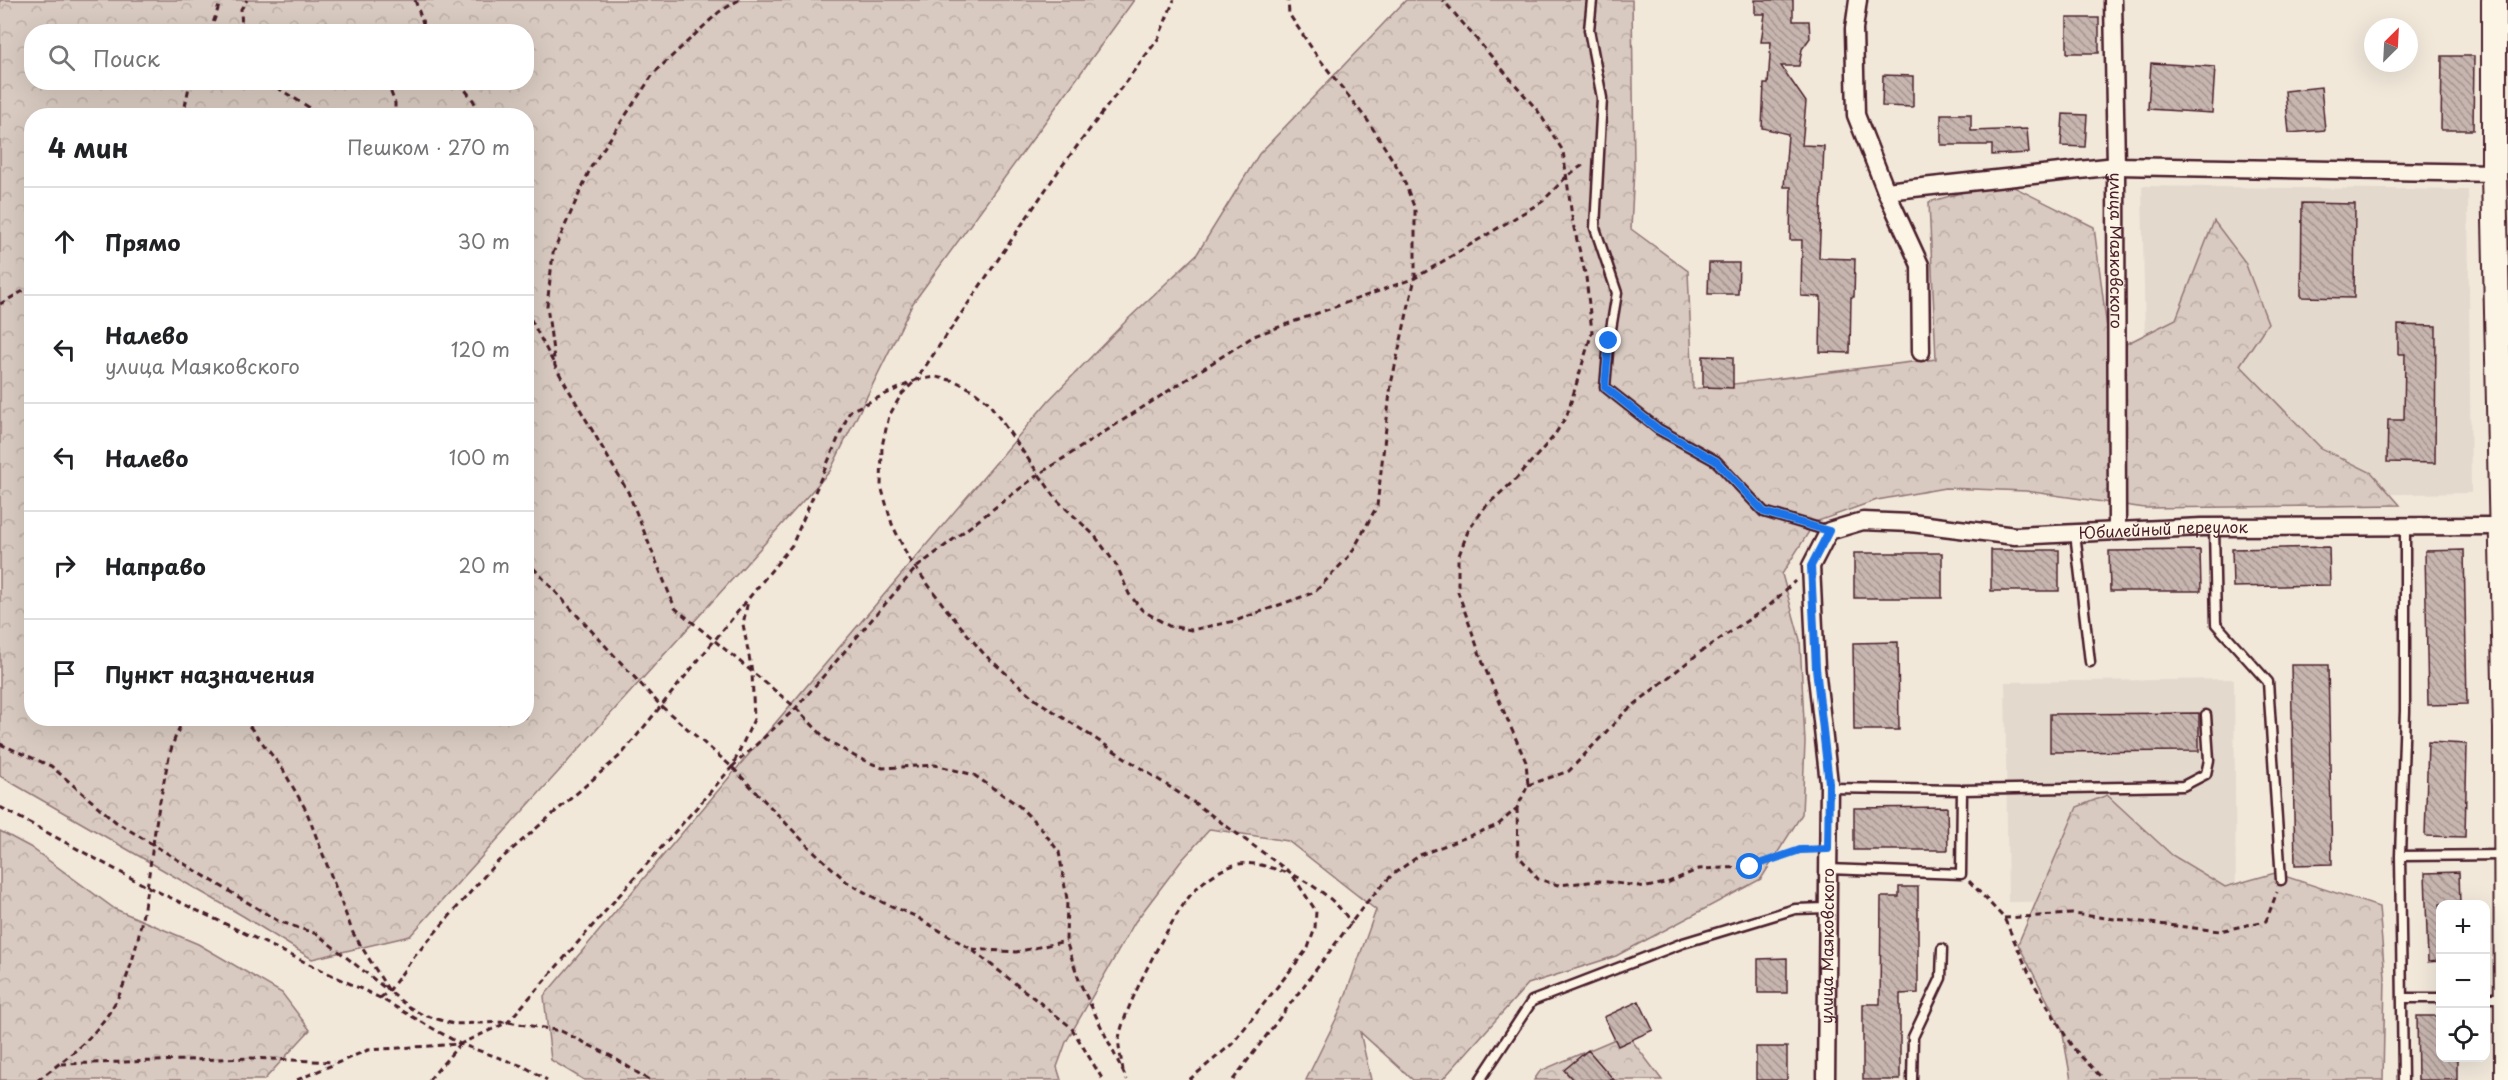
<!DOCTYPE html>
<html lang="ru">
<head>
<meta charset="utf-8">
<style>
  body { margin:0; font-family:"Playpen Sans",sans-serif; background:#f2f2f2; color:#202124 }
  .controls { position:absolute; right:18px; bottom:18px; display:grid; overflow:hidden; border-radius:12px; box-shadow:0 6px 24px #0002 }
  .controls button { width:54px; height:54px; display:grid; place-items:center; padding:0; border:0; border-bottom:2px solid #e0e0e0; background:#fff; color:#202124; font:30px sans-serif }
  .compass { position:absolute; left:2364px; top:18px; width:54px; height:54px; border-radius:50%; background:#fff; box-shadow:0 6px 24px #0002; rotate:24deg }
  .stop { position:absolute; width:18px; height:18px; margin:-14px; border:4px solid #1a73e8; border-radius:50%; background:#fff }
  .stop.end { background:#1a73e8; border-color:#fff; box-shadow:0 2px 6px #0008 }
  .list { margin:0; padding:0; list-style:none }
  h2 { display:flex; justify-content:space-between; align-items:center; height:78px; margin:0; padding:0 24px; font-size:26px }
  h2 small { font-size:20px; font-weight:400; color:#757577 }
  .list li { display:grid; grid-template-columns:39px 1fr auto; gap:18px; align-items:center; box-sizing:border-box; height:108px; padding:0 24px; border-top:2px solid #e0e0e0 }
  .list b { display:block; font-size:22px; white-space:nowrap }
  .list p { margin:0; font-size:20px; white-space:nowrap; color:#757577 }
  .list em { font-size:20px; font-style:normal; color:#757577 }
  .icon { flex:none; width:33px; height:33px; fill:none; stroke:currentColor; stroke-width:2; stroke-linecap:round; stroke-linejoin:round }
  .map { position:relative; flex:none; width:2508px; height:1080px; overflow:hidden }
  .search { position:absolute; background:#fff; box-shadow:0 6px 24px #0002; left:24px; top:24px; width:510px; height:66px; display:flex; align-items:center; gap:15px; box-sizing:border-box; padding:0 21px; border-radius:24px; color:#757577; font-size:22px }
  .panel { position:absolute; background:#fff; box-shadow:0 6px 24px #0002; left:24px; top:108px; width:510px; height:618px; border-radius:24px }
  .map>svg:first-child { display:block }
  .built { fill:#e4d9cd }
  .forest { fill:url(#forest-crowns); stroke:#917476; stroke-width:1.5; fill-rule:evenodd }
  .building { fill:url(#building-back-hatch); stroke:#4a1f2b; stroke-width:1.5 }
  .lines { fill:none; stroke-linecap:round; stroke-linejoin:round }
  .lane-casing { stroke:#4a1f2b; stroke-width:13 }
  .street-casing { stroke:#4a1f2b; stroke-width:21 }
  .secondary-casing { stroke:#4a1f2b; stroke-width:28 }
  .path { stroke:#4a1f2b; stroke-width:3; stroke-dasharray:6 4.5; stroke-linecap:butt }
  .lane { stroke:#fcf5e5; stroke-width:8 }
  .street { stroke:#fcf5e5; stroke-width:16 }
  .secondary { stroke:#fcf5e5; stroke-width:24 }
  .route { stroke:#1a73e8; stroke-width:8 }
  .labels { text-anchor:middle; stroke-width:4.5; stroke-linejoin:round; paint-order:stroke }
  .street-label { font-size:16px; fill:#4a1f2b; stroke:#fcf5e5 }
</style>
</head>
<body>
<div class="map">
<svg width="2508" height="1080" viewBox="0 0 2508 1080">
  <defs>
    <pattern id="forest-crowns" width="20" height="18" patternUnits="userSpaceOnUse" patternTransform="scale(1.5)"><rect width="20" height="18" fill="#d8cac0"/><path d="M2 6a3 3 0 1 1 6 0M12 15a3 3 0 1 1 6 0" fill="none" stroke="#bbada5"/></pattern>
    <pattern id="building-back-hatch" width="6" height="6" patternUnits="userSpaceOnUse" patternTransform="scale(1.5)"><rect width="6" height="6" fill="#c7b6af"/><path d="M-1 5l2 2M0 0l6 6M5-1l2 2" fill="none" stroke="#a4938f"/></pattern>
  </defs>
  <rect width="100%" height="100%" fill="#f1e8da"/>
  <filter id="ink" filterUnits="userSpaceOnUse"><feTurbulence type="fractalNoise" baseFrequency=".0167" numOctaves="2"/><feDisplacementMap in="SourceGraphic" scale="12" xChannelSelector="R" yChannelSelector="G"/><feConvolveMatrix kernelMatrix="1 2 1 2 8 2 1 2 1" color-interpolation-filters="sRGB"/></filter>
  <g filter="url(#ink)">
    <path class="built" d="M2142 186 2468 190 2471 493 2148 498Z
      M2234 679 2236 900 2008 902 2005 682Z"/>
    <path class="forest" d="M0 0H1134L913 303 830 471 410 936 312 959 243 916 0 776ZM32 32H526V82H32ZM32 116H526V718H32Z
      M1406 0H1632L1634 168 1631 229 1688 271 1693 389 1936 359 1929 202 2002 181 2094 227 2110 352 2176 319 2214 221 2245 262 2268 323 2240 365 2321 448 2372 473 2400 505 2145 508 2026 491 1945 488 1877 500 1815 522 1782 574 1800 640 1805 742 1802 814 1761 879 1616 956 1528 984 1442 1080H1413L1360 1032 1371 1080H1306L1340 1011 1376 910 1288 841 1210 829 1182 860 1135 922 1066 1042 1057 1067 1061 1080H584L551 1060 544 996 1049 400 1128 319 1197 254 1259 154Z
      M2107 795 2172 855 2225 887 2275 873 2379 907 2385 977 2383 1080H2071L2062 1029 2018 944 2077 807Z
      M0 831 30 847 115 909 198 944 282 993 310 1030 264 1080H0Z
      M1627 1034 1662 1080H1534L1540 1071Z"/>
    <path class="building" d="M1755 0H1793V21H1809L1810 38 1802 49 1799 66H1781L1806 102 1802 145 1824 146 1819 258 1855 259 1854 297H1851L1850 353 1820 352 1821 297 1801 296 1802 240H1790L1791 187H1784L1788 134 1762 128 1764 84H1768L1771 42H1761L1765 14H1755Z
      M2067 18H2099V53H2067Z
      M2442 56H2474L2473 130H2441Z
      M2151 63 2215 67 2212 113 2148 109Z
      M1883 75 1913 76V107L1882 106Z
      M2321 87 2325 130 2289 133 2285 91Z
      M1941 114H1971V131L2027 129 2029 153 1992 155V145H1941Z
      M2063 114 2087 115 2085 147 2061 146Z
      M2302 203 2355 204 2354 298 2301 297Z
      M1709 263H1739L1738 294H1708Z
      M2398 325 2436 326 2435 463 2387 462 2388 420H2404L2405 354H2398Z
      M1703 356 1733 357V388L1703 387Z
      M2329 547 2330 585 2233 587 2232 549Z
      M1991 550H2059V591H1991Z
      M2200 550 2201 591H2110L2109 551Z
      M2464 550 2467 704 2428 705 2425 551Z
      M1854 553H1942V598H1854Z
      M1898 642 1899 730H1854L1853 643Z
      M2291 665H2328L2332 864 2295 865Z
      M2199 713V751L2050 752V714Z
      M2428 742 2467 744 2465 837 2425 836Z
      M1947 807 1948 850H1854V808Z
      M2459 872 2460 904H2440V961L2428 962 2425 873Z
      M1899 887H1918V993L1900 994V1080H1863V1004H1880L1881 897H1899Z
      M1787 958V993H1758V959Z
      M1639 1001 1653 1030 1618 1046 1604 1017Z
      M2417 1016H2440V1058H2457V1080H2418Z
      M1756 1047H1787V1080H1756Z
      M1588 1050 1614 1080H1573L1564 1070Z"/>
    <g class="lines">
      <g class="lane-casing">
        <path id="lane" d="M1592 0 1589 30 1602 98 1595 228 1617 293 1609 341 1605 387 1658 429 1716 461 1764 512 1829 531
          M2214 527 2216 624 2268 682 2281 880
          M2075 533 2090 662
          M1829 788 1962 790 2183 786 2206 774 2209 760 2206 715
          M2400 856 2505 855
          M1828 869 1961 874 1962 790
          M2402 998H2440
          M2486 998H2506
          M1480 1080 1532 1001 1683 943 1795 909 1827 908
          M1912 1080 1913 1037 1941 978 1942 949
          M2403 1080 2400 856 2405 711V526"/>
      </g>
      <g class="street-casing">
        <g id="street">
          <path id="s1" d="M1858 0 1854 29 1856 115 1886 191 2116 166 2117 531"/>
          <path d="M2113 0 2116 166 2494 173"/>
          <path d="M1886 191 1920 265 1921 352"/>
          <path id="s2" d="M1826 1080 1829 783 1816 668 1811 566 1829 531 1863 521 1911 523 2015 536 2202 527 2500 526"/>
        </g>
      </g>
      <g class="secondary-casing">
        <path id="secondary" d="M2494 0V173L2506 729 2507 1080"/>
      </g>
      <path class="path" d="M415 0 426 32
        M739 0 719 12 654 73 591 167 553 253 547 306 555 366 628 492 675 608 796 708 827 740 856 757 883 768 935 765 974 775 1019 806 1040 827 1059 852 1067 899 1066 941 1080 983 1127 1080
        M210 32 221 0
        M242 32 241 9 247 0
        M268 82 323 116
        M387 82 395 103V116
        M459 82 473 100 482 116
        M183 116 190 82
        M0 304 32 286
        M526 310 553 362
        M526 560 661 706 732 767 805 843 847 882 882 902 915 916 971 949 1071 1027 1103 1080
        M243 718 282 768 306 810 353 933 389 991 407 1006 421 1014 453 1024 508 1022 561 1031 611 1056 649 1080
        M0 744 51 766 116 822 278 921 317 934 385 988
        M732 767 796 708 916 568 1039 474 1254 336 1415 278 1543 201 1567 176 1586 163
        M1528 785 1569 771 1625 712 1699 653 1769 606 1795 581
        M0 807 146 886 380 998 460 1044 525 1067 547 1080
        M1517 808 1518 855 1538 879 1558 885 1599 881 1647 887 1669 882 1699 869 1750 867 1800 850 1811 849
        M1294 875C1318 888 1337 901 1352 924
        M1969 881 2004 918 2034 984 2073 1048 2104 1080
        M2004 918 2072 914 2220 931 2266 921 2277 892
        M972 949 1016 952 1066 941
        M380 998 389 991 413 958 494 865 622 754 792 545 850 411 916 380 1059 170 1158 39 1174 0
        M61 1064 252 1058 334 1062
        M1123 1071C1122 1061 1118 1049 1119 1039 1122 1011 1173 914 1193 892 1204 880 1219 870 1234 865 1252 860 1271 868 1288 873
        M38 1080C60 1063 83 1047 100 1025 146 970 146 871 160 801 166 773 169 743 185 718
        M297 1080 368 1050 460 1044 508 1022 732 767 754 719 752 672 743 624 748 601
        M429 1080 460 1044
        M1189 1080 1232 1044 1308 948 1315 928 1316 911 1291 873 1196 804 1036 700 984 654 947 610 909 559 892 524 881 486 882 446 889 416 901 395 916 380 936 377 955 381 973 390 988 402 1057 500 1095 536 1117 566 1129 594 1142 610 1169 626 1191 630 1235 621 1315 592 1351 554 1377 506 1391 384 1415 278V209L1401 173 1368 121 1317 56 1289 14 1288 0
        M1233 1080 1366 903 1392 875 1420 855 1498 825 1517 808 1528 785 1526 762 1484 666 1458 592V558L1468 531 1485 507 1515 480 1554 436 1567 415 1592 332 1586 277 1573 224 1563 151 1538 111 1443 0"/>
      <use href="#lane" class="lane"/>
      <use href="#street" class="street"/>
      <use href="#secondary" class="secondary"/>
    </g>
  </g>
  <g class="lines" filter="url(#ink)">
    <path class="route" d="M1609 341 1605 387 1658 429 1716 461 1764 512 1829 531 1811 566 1816 668 1829 783 1828 849 1800 850 1750 867"/>
  </g>
  <g class="labels">
    <g class="street-label">
      <text dy="6" stroke="none"><textPath href="#s1" startOffset="513">улица Маяковского</textPath></text>
      <text dy="6" stroke="none"><textPath href="#s2" startOffset="891">Юбилейный переулок</textPath></text>
      <text dy="6" stroke="none"><textPath href="#s2" startOffset="134">улица Маяковского</textPath></text>
    </g>
  </g>
</svg>
<div class="controls">
<button>+</button>
<button>−</button>
<button><svg class="icon" aria-label="locate" viewBox="0 0 24 24"><circle cx="12" cy="12" r="6"/><path d="M12 2v4M12 18v4M2 12h4M18 12h4"/></svg></button>
</div>
<svg class="compass" viewBox="-18 -18 36 36"><path d="M0-13l5 13h-10z" fill="#e53935"/><path d="M0 13l5-13h-10z" fill="#757577"/></svg>
<div class="stop" style="left:1750px;top:867px"></div>
<div class="stop end" style="left:1609px;top:341px"></div>
<div class="search"><svg class="icon" aria-label="search" viewBox="0 0 24 24"><circle cx="10" cy="10" r="6"/><path d="M15 15l6 6"/></svg>Поиск</div>
<section class="panel">
<h2>4 мин<small>Пешком · 270 m</small></h2>
<ul class="list">
<li><svg class="icon" aria-label="ahead" viewBox="0 0 24 24"><path d="M12 20V5M6 11l6-6 6 6"/></svg><div><b>Прямо</b></div><em>30 m</em></li>
<li><svg class="icon" aria-label="left" viewBox="0 0 24 24"><path d="M17 20v-9H6M10 6l-5 5 5 5"/></svg><div><b>Налево</b><p>улица Маяковского</p></div><em>120 m</em></li>
<li><svg class="icon" aria-label="left" viewBox="0 0 24 24"><path d="M17 20v-9H6M10 6l-5 5 5 5"/></svg><div><b>Налево</b></div><em>100 m</em></li>
<li><svg class="icon" aria-label="right" viewBox="0 0 24 24"><path d="M7 20v-9h11M14 6l5 5-5 5"/></svg><div><b>Направо</b></div><em>20 m</em></li>
<li><svg class="icon" aria-label="arrive" viewBox="0 0 24 24"><path d="M6 21V4h12l-3 4 3 4H6"/></svg><div><b>Пункт назначения</b></div></li>
</ul>
</section>
</div>
</body>
</html>
